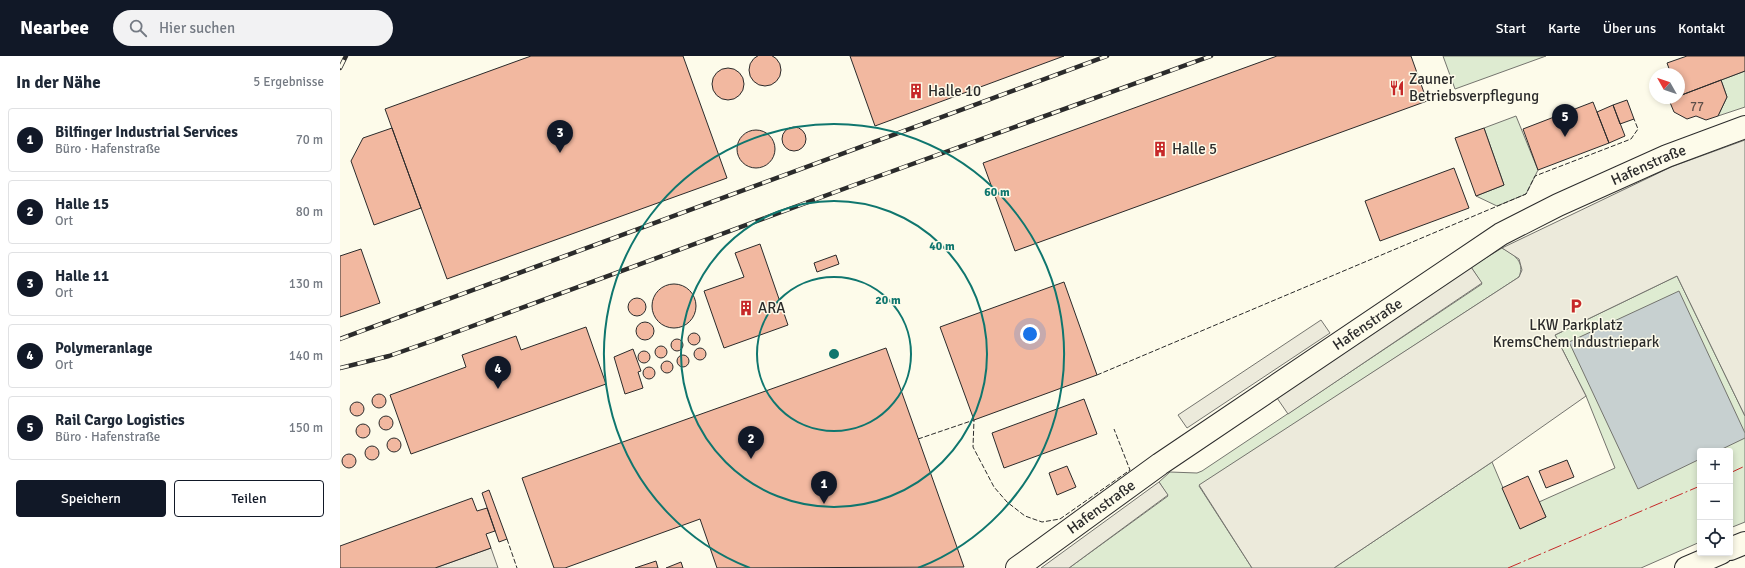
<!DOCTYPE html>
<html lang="de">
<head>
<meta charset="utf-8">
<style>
  body { margin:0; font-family:Signika,sans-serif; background:#f2f2f3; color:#1f2937 }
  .controls { position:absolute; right:12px; bottom:12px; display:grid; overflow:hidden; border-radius:4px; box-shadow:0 2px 6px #0003 }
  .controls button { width:36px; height:36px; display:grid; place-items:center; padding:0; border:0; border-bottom:1px solid #e0e1e3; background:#fff; color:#1f2937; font:20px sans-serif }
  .compass { position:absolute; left:1309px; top:12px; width:36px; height:36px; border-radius:50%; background:#fff; box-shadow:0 2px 6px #0003; rotate:310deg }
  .you { position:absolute; left:690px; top:278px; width:14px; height:14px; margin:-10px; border:3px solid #fff; border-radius:50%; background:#1a73e8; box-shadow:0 0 0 6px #1a73e833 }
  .badge { display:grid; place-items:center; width:26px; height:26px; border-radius:50%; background:#111827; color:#fff; font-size:13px; font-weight:700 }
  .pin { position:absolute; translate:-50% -33px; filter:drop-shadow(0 1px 2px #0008) }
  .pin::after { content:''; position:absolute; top:21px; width:14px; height:12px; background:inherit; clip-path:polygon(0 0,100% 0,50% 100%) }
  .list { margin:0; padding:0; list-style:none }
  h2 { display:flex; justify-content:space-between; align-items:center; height:52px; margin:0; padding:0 16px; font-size:17px }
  h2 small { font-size:13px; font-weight:400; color:#747a83 }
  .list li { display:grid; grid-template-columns:26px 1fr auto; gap:12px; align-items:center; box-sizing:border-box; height:64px; margin:0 8px 8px; padding:0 8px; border:1px solid #e0e1e3; border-radius:4px }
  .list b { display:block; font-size:15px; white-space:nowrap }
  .list p { margin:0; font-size:13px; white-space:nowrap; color:#747a83 }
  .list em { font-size:13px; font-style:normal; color:#747a83 }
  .actions { display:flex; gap:8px; padding:12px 16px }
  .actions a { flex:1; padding:9px 0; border:1px solid #111827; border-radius:4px; text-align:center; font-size:14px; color:#111827 }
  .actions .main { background:#111827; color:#fff }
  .icon { flex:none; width:22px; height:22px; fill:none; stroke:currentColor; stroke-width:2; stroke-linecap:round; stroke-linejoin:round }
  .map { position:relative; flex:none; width:1405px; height:512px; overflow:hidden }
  header { display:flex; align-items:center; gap:24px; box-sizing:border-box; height:56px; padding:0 20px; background:#111827; color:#fff }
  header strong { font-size:19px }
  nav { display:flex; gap:22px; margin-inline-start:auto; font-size:14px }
  .search { width:280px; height:36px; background:#f2f2f3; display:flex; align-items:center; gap:10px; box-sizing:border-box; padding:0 14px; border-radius:22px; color:#747a83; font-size:15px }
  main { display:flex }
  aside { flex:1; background:#fff }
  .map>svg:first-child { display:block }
  .green { fill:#deebd1; stroke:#74746e }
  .parking { fill:#eceadb; stroke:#74746e }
  .water { fill:#c7d0d0; stroke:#74746e }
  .building { fill:#f2b8a0; stroke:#2b2b2b }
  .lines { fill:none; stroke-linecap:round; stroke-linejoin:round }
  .street-casing { stroke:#2b2b2b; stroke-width:24 }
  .highway-casing { stroke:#2b2b2b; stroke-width:24 }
  .street { stroke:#fdfbea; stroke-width:22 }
  .highway { stroke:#fdfbea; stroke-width:22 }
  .rail-casing { stroke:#2b2b2b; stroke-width:4.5 }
  .rail { stroke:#fdfbea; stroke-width:3; stroke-dasharray:9; stroke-linecap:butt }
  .fence { stroke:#2b2b2b; stroke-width:1; stroke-dasharray:5 2; stroke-linecap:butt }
  .power { stroke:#c62828; stroke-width:1; stroke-dasharray:14 3 2 3; stroke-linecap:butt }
  .ring { fill:none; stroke:#0f766e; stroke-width:2 }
  .labels { text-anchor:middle; stroke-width:3; stroke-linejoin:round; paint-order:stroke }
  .number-label { font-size:13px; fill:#5d4e48 }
  .poi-label { font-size:15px; fill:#2b2b2b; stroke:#fdfbea; text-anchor:start }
  .street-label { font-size:15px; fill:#2b2b2b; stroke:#fdfbea }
  .centre { fill:#0f766e; stroke:#fdfbea; stroke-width:2 }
  .ring-label { font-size:12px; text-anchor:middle; font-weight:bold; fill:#0f766e; stroke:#fdfbea; stroke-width:3; stroke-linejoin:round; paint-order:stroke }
</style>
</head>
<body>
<header>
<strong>Nearbee</strong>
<div class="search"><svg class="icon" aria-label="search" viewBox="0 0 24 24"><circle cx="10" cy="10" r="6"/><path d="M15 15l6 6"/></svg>Hier suchen</div>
<nav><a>Start</a><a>Karte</a><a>Über uns</a><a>Kontakt</a></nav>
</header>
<main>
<aside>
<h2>In der Nähe<small>5 Ergebnisse</small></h2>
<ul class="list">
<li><span class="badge">1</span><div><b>Bilfinger Industrial Services</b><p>Büro · Hafenstraße</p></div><em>70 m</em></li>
<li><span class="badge">2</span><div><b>Halle 15</b><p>Ort</p></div><em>80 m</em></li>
<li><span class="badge">3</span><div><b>Halle 11</b><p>Ort</p></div><em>130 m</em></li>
<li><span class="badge">4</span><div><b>Polymeranlage</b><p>Ort</p></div><em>140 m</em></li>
<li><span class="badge">5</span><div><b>Rail Cargo Logistics</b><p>Büro · Hafenstraße</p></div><em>150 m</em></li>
</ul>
<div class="actions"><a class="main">Speichern</a><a>Teilen</a></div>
</aside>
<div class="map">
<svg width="1405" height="512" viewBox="0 0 1405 512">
  <rect width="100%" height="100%" fill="#fdfbea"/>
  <path class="green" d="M1103 0H1206L1115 33Z
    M1405 15V51L1378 60 1387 41 1381 24Z
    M1176 60 1198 114 1186 138 1157 150 1136 140 1164 129 1144 72Z
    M1162 192C1175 199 1185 206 1179 221L859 430 912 512H729L828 440 819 426 830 416 857 417 862 415 1142 228 1131 211Z
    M1337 220 1405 360V466L1390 472V395H1360V486L1301 512H994L1152 406 1180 472 1206 461 1199 446 1275 412 1246 340 1215 279Z"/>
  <path class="parking" d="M1405 84V360L1337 220 1215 279 1246 340 1152 406 994 512H912L859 429 1179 221 1182 214 1179 203 1162 192 1331 111Z
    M1131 211 1142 227 948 358 937 342Z
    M981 264 990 277 847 372 838 359Z
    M819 426 828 439 729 512H701Z
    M151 492 158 512H95Z"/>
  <path class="water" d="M1339 235 1405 377V382L1378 395H1360V403L1298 433 1229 286Z"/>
  <path class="building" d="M409 14a16 16 0 1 1 32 0a16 16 0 1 1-32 0Z
    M191 0H343L387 122 107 223 45 53Z
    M510 0H724L535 70Z
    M937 0H1071L1087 45 675 195 643 107Z
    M1347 0H1405V15L1339 40V18H1331L1327 7Z
    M372 28a16 16 0 1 1 32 0a16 16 0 1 1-32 0Z
    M1381 24 1387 41 1378 60 1366 64 1356 60 1347 63 1334 56 1329 44 1339 42V40Z
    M1287 44 1294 63 1280 68 1273 49Z
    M1253 46 1269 87 1198 114 1183 73Z
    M1273 49 1285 80 1269 87 1257 56Z
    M442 83a12 12 0 1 1 24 0a12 12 0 1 1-24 0Z
    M52 72 81 152 34 169 11 105 23 82Z
    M1144 72 1164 129 1136 140 1115 82Z
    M397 93a19 19 0 1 1 38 0a19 19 0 1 1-38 0Z
    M1114 112 1129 152 1040 185 1025 145Z
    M420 188 448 269 384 292 364 235 404 221 395 197Z
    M21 193 40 247 0 261V200Z
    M496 199 499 208 477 216 474 207Z
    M724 226 757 319 634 364 600 271Z
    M312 250a22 22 0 1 1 44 0a22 22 0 1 1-44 0Z
    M288 251a9 9 0 1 1 18 0a9 9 0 1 1-18 0Z
    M296 275a9 9 0 1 1 18 0a9 9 0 1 1-18 0Z
    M246 271 266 328 71 398 50 339 126 311 122 299 176 280 181 294Z
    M348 283a6 6 0 1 1 12 0a6 6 0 1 1-12 0Z
    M331 289a6 6 0 1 1 12 0a6 6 0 1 1-12 0Z
    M315 296a6 6 0 1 1 12 0a6 6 0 1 1-12 0Z
    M354 298a6 6 0 1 1 12 0a6 6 0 1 1-12 0Z
    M546 292 624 511 377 512 360 463 225 512H214L182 422Z
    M293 293 301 315 298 316 303 332 285 338 274 301Z
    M298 301a6 6 0 1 1 12 0a6 6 0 1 1-12 0Z
    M337 305a6 6 0 1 1 12 0a6 6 0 1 1-12 0Z
    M321 311a6 6 0 1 1 12 0a6 6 0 1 1-12 0Z
    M303 317a6 6 0 1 1 12 0a6 6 0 1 1-12 0Z
    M32 345a7 7 0 1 1 14 0a7 7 0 1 1-14 0Z
    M744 343 757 378 664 412 652 377Z
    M10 353a7 7 0 1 1 14 0a7 7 0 1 1-14 0Z
    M39 367a7 7 0 1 1 14 0a7 7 0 1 1-14 0Z
    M16 375a7 7 0 1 1 14 0a7 7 0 1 1-14 0Z
    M47 389a7 7 0 1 1 14 0a7 7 0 1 1-14 0Z
    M25 397a7 7 0 1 1 14 0a7 7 0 1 1-14 0Z
    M2 405a7 7 0 1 1 14 0a7 7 0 1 1-14 0Z
    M1227 404 1234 421 1206 432 1199 415Z
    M727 410 736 431 717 439 709 417Z
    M1188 420 1206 461 1180 473 1162 432Z
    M149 434 167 483 159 486 142 437Z
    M132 442 137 455 147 452 155 475 146 478 151 492 95 512H0V490Z
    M316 505 318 512H295Z
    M341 506 343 512H326Z"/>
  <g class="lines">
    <g class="street-casing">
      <g id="street">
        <path id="s1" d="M677 512 820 408 1161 178 1218 149 1327 100 1405 71"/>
      </g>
    </g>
    <g class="highway-casing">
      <path id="highway" d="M1390 493 1405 487
        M1346 512 1381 497"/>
    </g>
    <use href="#street" class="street"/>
    <use href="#highway" class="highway"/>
    <g class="rail-casing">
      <path id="rail" d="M0 12 6 0
        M0 283 767 0
        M0 312 49 300 92 285 517 128 871 0"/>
    </g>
    <use href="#rail" class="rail"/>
    <path class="fence" d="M757 319 1186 138 1195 120 1291 83 1298 73 1294 63
      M578 383 634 364 633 391 654 431 667 446 685 460 702 466 720 463 790 414 774 373
      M167 483 177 512"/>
    <path class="power" d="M1390 417 1405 410
      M1168 512 1360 430"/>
  </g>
  <g class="ring">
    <circle cx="494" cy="298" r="77"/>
    <circle cx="494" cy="298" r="153"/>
    <path d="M410 512A230 230 0 1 1 578 512"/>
  </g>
  <defs>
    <g id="restaurant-bare" transform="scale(1.2)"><path d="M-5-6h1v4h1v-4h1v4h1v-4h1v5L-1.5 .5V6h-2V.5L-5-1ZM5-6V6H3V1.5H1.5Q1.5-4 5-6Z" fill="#c62828" stroke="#fdfbea" stroke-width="2.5" paint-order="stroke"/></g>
    <g id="building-bare" transform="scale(1.2)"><path d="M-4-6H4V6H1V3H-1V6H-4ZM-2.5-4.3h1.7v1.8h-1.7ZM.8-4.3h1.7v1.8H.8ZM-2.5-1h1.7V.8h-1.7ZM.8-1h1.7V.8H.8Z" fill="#c62828" stroke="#fdfbea" stroke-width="2.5" paint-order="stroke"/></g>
    <g id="parking-bare" transform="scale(1.2)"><path d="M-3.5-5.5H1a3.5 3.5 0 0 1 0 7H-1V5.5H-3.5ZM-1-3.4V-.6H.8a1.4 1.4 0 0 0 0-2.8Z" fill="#c62828" stroke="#fdfbea" stroke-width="2.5" paint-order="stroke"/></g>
  </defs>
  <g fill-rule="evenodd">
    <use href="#restaurant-bare" x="1057" y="32"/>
    <use href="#building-bare" x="576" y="35"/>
    <use href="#building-bare" x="820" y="93"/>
    <use href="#parking-bare" x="1236" y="250"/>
    <use href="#building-bare" x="406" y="252"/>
  </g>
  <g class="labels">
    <g class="number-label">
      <text x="1357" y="55">77</text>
    </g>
    <g class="poi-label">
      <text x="1069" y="28">Zauner<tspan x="1069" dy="17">Betriebsverpflegung</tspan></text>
      <text x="588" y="40">Halle 10</text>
      <text x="832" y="98">Halle 5</text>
      <text x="418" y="257">ARA</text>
      <text x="1236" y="274" text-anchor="middle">LKW Parkplatz<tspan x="1236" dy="17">KremsChem Industriepark</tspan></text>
    </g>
    <g class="street-label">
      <text dy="5" stroke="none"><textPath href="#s1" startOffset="751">Hafenstraße</textPath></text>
      <text dy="5" stroke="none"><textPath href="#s1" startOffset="427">Hafenstraße</textPath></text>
      <text dy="5" stroke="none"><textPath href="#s1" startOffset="104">Hafenstraße</textPath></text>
    </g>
  </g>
  <circle cx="494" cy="298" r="6" class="centre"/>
  <g class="ring-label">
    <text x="657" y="140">60 m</text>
    <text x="602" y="194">40 m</text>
    <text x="548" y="248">20 m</text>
  </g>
</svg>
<div class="controls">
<button>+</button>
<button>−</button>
<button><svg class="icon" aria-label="locate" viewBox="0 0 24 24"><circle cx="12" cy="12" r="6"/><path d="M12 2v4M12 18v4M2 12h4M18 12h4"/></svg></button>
</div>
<svg class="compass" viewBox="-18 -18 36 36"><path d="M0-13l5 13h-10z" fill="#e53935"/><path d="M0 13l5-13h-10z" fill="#747a83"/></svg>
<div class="you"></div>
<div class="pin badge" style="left:484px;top:448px">1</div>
<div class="pin badge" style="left:411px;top:403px">2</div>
<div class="pin badge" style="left:220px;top:97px">3</div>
<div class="pin badge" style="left:158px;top:333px">4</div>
<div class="pin badge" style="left:1225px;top:81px">5</div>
</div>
</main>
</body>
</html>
